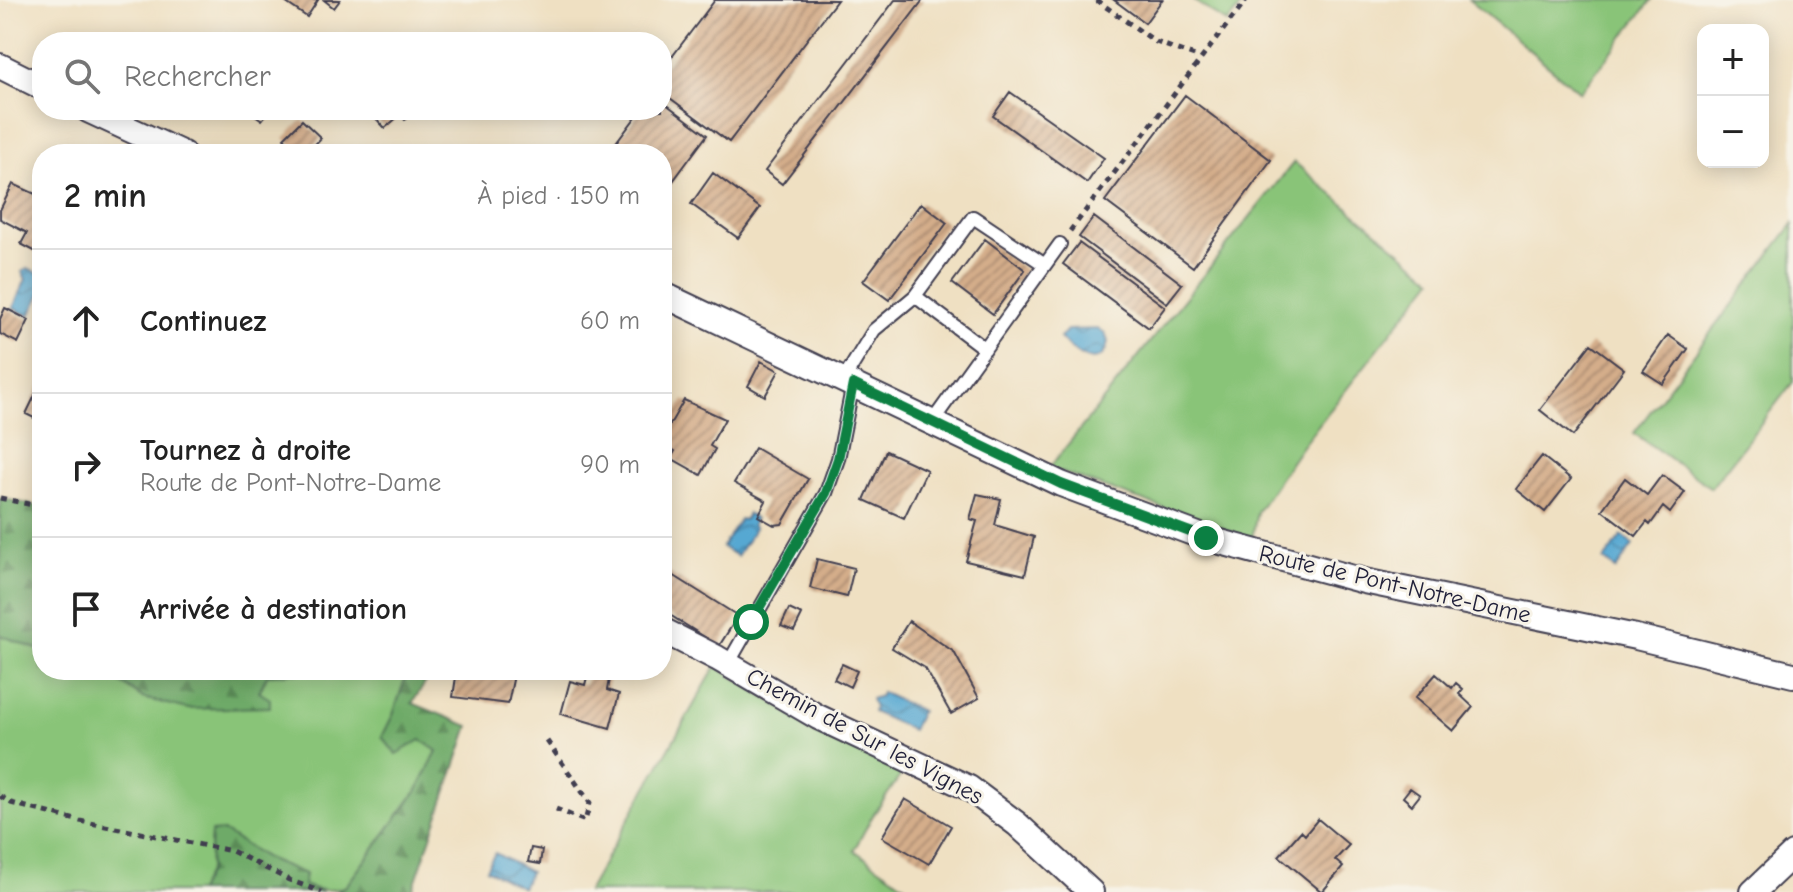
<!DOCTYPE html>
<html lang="fr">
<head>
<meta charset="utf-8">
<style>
  body { margin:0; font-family:"Comic Neue",sans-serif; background:#f2f2f2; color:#222 }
  .controls { position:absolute; right:24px; top:24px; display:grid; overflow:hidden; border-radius:16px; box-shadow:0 4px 20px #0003 }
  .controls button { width:72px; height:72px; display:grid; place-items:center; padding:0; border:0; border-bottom:2px solid #e0e0e0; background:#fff; color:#222; font:40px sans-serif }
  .stop { position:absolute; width:24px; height:24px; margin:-18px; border:6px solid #0b8043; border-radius:50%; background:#fff }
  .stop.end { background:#0b8043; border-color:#fff; box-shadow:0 2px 8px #0008 }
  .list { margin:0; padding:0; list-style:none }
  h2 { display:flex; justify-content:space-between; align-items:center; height:104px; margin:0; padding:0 32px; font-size:34px }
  h2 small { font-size:26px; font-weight:400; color:#767676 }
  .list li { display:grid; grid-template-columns:52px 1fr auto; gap:24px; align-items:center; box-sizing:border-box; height:144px; padding:0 32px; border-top:2px solid #e0e0e0 }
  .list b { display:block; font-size:30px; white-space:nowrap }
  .list p { margin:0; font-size:26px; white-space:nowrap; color:#767676 }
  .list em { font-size:26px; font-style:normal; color:#767676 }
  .icon { flex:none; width:44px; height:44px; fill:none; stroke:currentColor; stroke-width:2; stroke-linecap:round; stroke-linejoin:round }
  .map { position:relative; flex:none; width:1793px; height:892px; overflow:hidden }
  .search { position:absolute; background:#fff; box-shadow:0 4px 20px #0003; left:32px; top:32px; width:640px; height:88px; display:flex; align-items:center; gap:20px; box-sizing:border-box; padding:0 28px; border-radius:32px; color:#767676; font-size:30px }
  .panel { position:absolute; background:#fff; box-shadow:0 4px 20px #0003; left:32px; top:144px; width:640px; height:536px; border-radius:32px }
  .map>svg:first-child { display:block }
  .grass { fill:#89c478; stroke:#56735a; stroke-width:2 }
  .forest { fill:url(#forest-firs); stroke:#486652; stroke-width:2 }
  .water { fill:url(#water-waves); stroke:#3c6586; stroke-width:2 }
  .building { fill:url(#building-hatch) }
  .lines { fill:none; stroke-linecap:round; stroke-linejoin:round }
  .lane-casing { stroke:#413e4f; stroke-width:16 }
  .street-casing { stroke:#413e4f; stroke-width:28 }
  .path { stroke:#413e4f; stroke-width:5; stroke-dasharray:6 6; stroke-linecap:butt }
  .lane { stroke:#fff; stroke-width:12 }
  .street { stroke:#fff; stroke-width:24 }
  .route { stroke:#0b8043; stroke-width:10 }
  .labels { text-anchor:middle; stroke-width:6; stroke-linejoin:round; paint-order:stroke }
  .street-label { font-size:24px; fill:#22223b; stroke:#f7f3e8 }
</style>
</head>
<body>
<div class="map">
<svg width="1793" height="892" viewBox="0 0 1793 892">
  <defs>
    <pattern id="forest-firs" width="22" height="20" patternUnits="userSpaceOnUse" patternTransform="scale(2)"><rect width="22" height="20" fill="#6eaa68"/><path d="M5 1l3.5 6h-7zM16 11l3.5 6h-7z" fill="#5a8a57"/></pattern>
    <pattern id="water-waves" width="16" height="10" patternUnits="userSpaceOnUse" patternTransform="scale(2)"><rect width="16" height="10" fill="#57a8d2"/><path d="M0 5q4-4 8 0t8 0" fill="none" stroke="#4888ac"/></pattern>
    <pattern id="building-hatch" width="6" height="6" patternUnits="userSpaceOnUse" patternTransform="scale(2)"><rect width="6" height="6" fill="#d4ad8a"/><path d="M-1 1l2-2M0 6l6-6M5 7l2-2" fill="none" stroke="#ac8c72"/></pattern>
  </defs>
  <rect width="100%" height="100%" fill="#f7f3e8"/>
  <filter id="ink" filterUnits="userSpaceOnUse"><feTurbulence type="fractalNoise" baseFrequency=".0125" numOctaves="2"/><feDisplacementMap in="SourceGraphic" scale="16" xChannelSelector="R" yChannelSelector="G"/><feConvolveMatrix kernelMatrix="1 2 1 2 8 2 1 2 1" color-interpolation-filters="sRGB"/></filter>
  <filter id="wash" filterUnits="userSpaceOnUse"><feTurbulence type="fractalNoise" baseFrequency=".006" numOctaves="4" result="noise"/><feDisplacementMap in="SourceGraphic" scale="32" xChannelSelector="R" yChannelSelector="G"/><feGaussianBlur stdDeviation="1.8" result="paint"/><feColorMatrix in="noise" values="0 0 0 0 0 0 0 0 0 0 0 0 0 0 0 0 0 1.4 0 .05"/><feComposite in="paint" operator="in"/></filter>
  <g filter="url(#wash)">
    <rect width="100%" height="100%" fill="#efe0c2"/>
    <path class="grass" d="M1193 0H1246L1227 23Z
      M1469 0H1652L1580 92Z
      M1294 162 1433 279 1302 446 1257 512 1252 539 1049 468Z
      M1793 224V382L1711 488 1634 433Z
      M0 635 42 651V670H92L117 680 143 698 259 693 267 675 328 670H408L393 715 382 737 421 740 437 751 419 788 346 886C331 892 319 891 303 885L305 874 266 858 223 831 211 833 209 870 198 892H0Z
      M716 666 808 725 905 769 872 817 854 850 914 892H587Z"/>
    <path class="forest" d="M0 498 42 507V651L0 635Z
      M92 670H327L267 675 259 692 270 699V707L187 709 143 698 117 680Z
      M408 670H434L412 703 469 726 412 892H336L346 886 419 788 437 751 421 740 396 754 382 737 393 715Z
      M223 831 266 858 305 874 303 885 322 892H198L209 870 211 832Z"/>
    <path class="water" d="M28 268 42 275V291L30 316 13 308 26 279 22 272Z
      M1098 329 1105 333 1108 342C1102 374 1073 353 1060 338L1067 330Z
      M748 514 755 519 752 525 755 528 737 556 722 547 740 519 744 520Z
      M1622 536 1633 545 1616 569 1604 560Z
      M881 692 921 711 912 730 873 712 874 708 871 699 880 696Z
      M495 853 530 872 522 888 486 869Z"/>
    <g id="blocks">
      <path class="building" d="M282 0H318L307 17Z
        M324 0H340L334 8Z
        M715 0H837L729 142 662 92V70Z
        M895 0H923L782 184 765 171Z
        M1114 0H1162L1145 23Z
        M1010 92 1104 158 1087 183 993 116Z
        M1185 95 1271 160 1193 267 1105 201Z
        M662 101 707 135 662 196V154H608L641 110H662Z
        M248 110H270L262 120Z
        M368 110H420L405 120 400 115 385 128Z
        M302 120 321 138 306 154H301L284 138Z
        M713 173 760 208 738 238 691 204Z
        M13 184 42 197V255L21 244 27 233 0 219V210Z
        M921 203 947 223 889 300 863 281Z
        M1094 217 1182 284 1167 303 1079 237Z
        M985 239 1025 270 993 314 952 283Z
        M1079 243 1165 307 1149 328 1063 264Z
        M5 308 29 320 18 343 0 334V319Z
        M1668 335 1688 349 1663 384 1643 371Z
        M1591 344 1624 369 1573 436 1540 410Z
        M761 361 779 371 765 396 748 386Z
        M42 381V422L26 414Z
        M684 400 725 419 710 446 715 449 701 475 671 458 675 451 662 443V438Z
        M755 448 808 479 782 524 774 525 758 516 766 501 734 483Z
        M886 451 927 470 904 518 864 500Z
        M1542 456 1571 479 1545 512 1516 489Z
        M1662 475 1685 492 1670 513 1663 507 1650 525 1647 522 1636 536 1602 510 1625 478 1647 495Z
        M977 494 1001 499 995 525 1034 537 1025 575 966 561 977 521 970 519Z
        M817 559 854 568 847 597 810 588Z
        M668 572 738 616 719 646 662 610V582Z
        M789 609 802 615 794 631 781 626Z
        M909 621 954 652 979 698 951 714 925 668 892 648Z
        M842 664 857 671 850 687 834 679Z
        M457 670H515L508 704 453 697Z
        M588 673 609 679 607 690 619 694 610 728 561 714 570 681 585 685Z
        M1436 674 1452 688 1456 683 1463 689 1459 694 1473 707 1453 731 1415 698Z
        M1410 788 1420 795 1412 805 1403 797Z
        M905 799 951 826 929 864 882 837Z
        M1318 819 1349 845 1335 860 1343 867 1322 892 1279 856 1301 831 1305 835Z
        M531 848 542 850 540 864 528 862Z"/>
    </g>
  </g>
  <g filter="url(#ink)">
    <use href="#blocks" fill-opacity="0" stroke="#413e4f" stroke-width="2"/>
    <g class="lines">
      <g class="lane-casing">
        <path id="lane" d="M985 349 915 296 973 217 1045 265
          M844 379 874 330 915 296
          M932 422 1060 244
          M728 664 826 493 838 459 853 384"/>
      </g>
      <g class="street-casing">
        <path id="street" d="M0 66 42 87
          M88 110 183 154
          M662 294 1061 484 1206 538 1364 581 1636 637 1793 675
          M662 630 717 658 818 717 969 788 1017 824 1091 892
          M1753 892 1793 854"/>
      </g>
      <path class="path" d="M1096 0 1156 42 1200 58
        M1070 231 1246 0
        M0 498 42 507
        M547 741 590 803 585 821 556 809
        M0 796 11 803 80 821 232 851 289 880 322 892"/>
      <use href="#lane" class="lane"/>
      <use href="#street" class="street"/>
    </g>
  </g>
  <g class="lines" filter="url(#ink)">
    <path class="route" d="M751 622 826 493 838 459 853 384 1061 484 1206 538"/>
  </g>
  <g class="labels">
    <g class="street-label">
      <text transform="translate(1395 584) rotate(13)" y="8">Route de Pont-Notre-Dame</text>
      <text transform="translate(865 736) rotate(28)" y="8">Chemin de Sur les Vignes</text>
    </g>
  </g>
</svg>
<div class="controls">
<button>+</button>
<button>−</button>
</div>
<div class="stop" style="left:751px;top:622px"></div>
<div class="stop end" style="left:1206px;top:538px"></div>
<div class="search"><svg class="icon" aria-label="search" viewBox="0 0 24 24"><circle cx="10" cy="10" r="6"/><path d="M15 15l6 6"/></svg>Rechercher</div>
<section class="panel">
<h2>2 min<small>À pied · 150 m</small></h2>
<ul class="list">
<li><svg class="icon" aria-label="ahead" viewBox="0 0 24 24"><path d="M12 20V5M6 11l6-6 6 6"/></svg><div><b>Continuez</b></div><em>60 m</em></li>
<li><svg class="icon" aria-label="right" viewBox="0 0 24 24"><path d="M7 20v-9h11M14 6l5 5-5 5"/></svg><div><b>Tournez à droite</b><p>Route de Pont-Notre-Dame</p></div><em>90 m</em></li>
<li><svg class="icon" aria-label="arrive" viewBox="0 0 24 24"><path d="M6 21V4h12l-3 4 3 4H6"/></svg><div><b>Arrivée à destination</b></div></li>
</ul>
</section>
</div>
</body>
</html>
